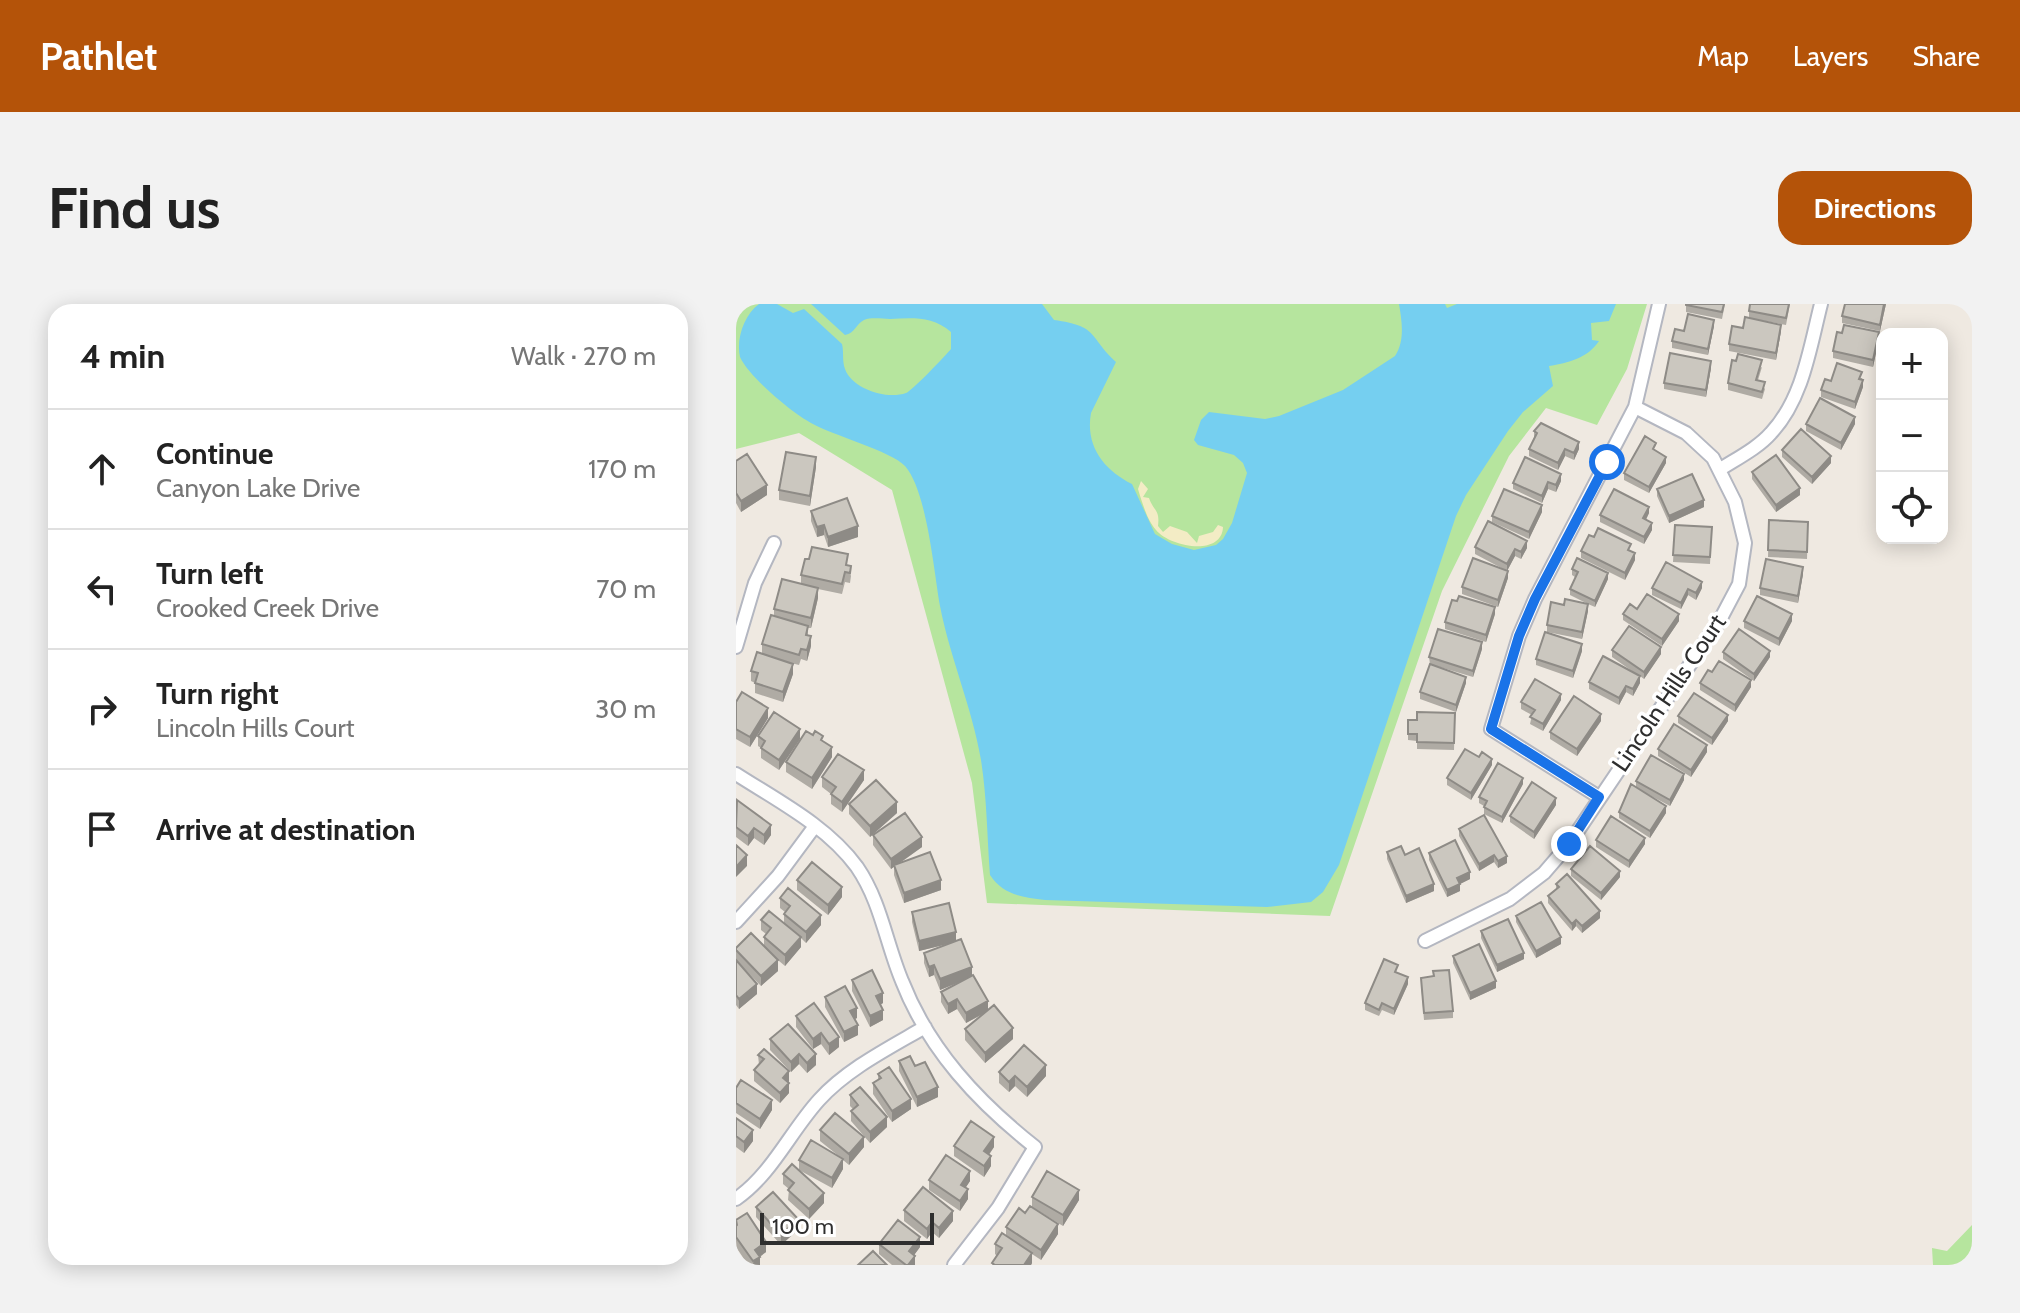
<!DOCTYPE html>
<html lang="en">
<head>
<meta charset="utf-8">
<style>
  body { margin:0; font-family:Cabin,sans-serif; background:#f2f2f2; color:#222 }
  .controls { position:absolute; right:24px; top:24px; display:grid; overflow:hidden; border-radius:16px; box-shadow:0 4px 20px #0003 }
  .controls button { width:72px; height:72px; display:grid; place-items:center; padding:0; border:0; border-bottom:2px solid #e0e0e0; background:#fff; color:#222; font:40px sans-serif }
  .scale { position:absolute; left:24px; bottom:20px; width:174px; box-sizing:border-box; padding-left:8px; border:4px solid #2e2e2e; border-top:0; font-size:22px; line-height:28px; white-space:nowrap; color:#2e2e2e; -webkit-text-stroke:6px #fff; paint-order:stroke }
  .stop { position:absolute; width:24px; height:24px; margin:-18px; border:6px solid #1a73e8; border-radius:50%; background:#fff }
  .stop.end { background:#1a73e8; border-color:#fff; box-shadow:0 2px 8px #0008 }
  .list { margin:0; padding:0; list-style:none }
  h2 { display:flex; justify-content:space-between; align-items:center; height:104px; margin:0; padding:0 32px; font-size:34px }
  h2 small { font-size:26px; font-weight:400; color:#767676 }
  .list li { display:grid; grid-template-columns:52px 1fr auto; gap:24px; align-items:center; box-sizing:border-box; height:120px; padding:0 32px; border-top:2px solid #e0e0e0 }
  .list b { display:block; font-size:30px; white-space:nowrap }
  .list p { margin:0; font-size:26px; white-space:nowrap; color:#767676 }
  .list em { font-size:26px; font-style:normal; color:#767676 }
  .icon { flex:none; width:44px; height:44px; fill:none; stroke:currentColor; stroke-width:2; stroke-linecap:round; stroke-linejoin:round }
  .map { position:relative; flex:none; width:1236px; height:961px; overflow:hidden; border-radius:24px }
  header { display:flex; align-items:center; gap:48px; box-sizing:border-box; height:112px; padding:0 40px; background:#b45309; color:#fff }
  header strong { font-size:38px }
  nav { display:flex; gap:44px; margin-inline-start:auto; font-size:28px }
  .intro { display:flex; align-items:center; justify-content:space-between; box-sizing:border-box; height:192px; padding:0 48px }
  h1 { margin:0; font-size:56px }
  .button { padding:20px 36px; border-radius:24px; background:#b45309; color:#fff; font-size:28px; font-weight:700 }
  main { display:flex; gap:48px; padding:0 48px }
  aside { flex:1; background:#fff; border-radius:24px; box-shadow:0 4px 20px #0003 }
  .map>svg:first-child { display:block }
  .green { fill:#b6e59e }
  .sand { fill:#f3ecc5 }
  .water { fill:#75cff0 }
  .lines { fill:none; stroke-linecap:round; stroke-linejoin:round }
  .street-casing { stroke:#b4b7c1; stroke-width:16 }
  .street { stroke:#fff; stroke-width:12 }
  .wall { fill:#afaba4 }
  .shaded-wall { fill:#8e8b86 }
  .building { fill:#cbc7bf; stroke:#8e8b86; stroke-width:2 }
  .route { stroke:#1a73e8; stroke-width:10 }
  .labels { text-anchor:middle; stroke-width:7; stroke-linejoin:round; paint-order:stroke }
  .street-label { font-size:24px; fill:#2e2e2e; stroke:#fff }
</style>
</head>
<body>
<header>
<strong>Pathlet</strong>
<nav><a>Map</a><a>Layers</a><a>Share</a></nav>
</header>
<div class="intro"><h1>Find us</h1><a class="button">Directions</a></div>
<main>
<aside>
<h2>4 min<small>Walk · 270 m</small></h2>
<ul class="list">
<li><svg class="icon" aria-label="ahead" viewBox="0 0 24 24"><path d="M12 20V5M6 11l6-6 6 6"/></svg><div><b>Continue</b><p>Canyon Lake Drive</p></div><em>170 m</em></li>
<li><svg class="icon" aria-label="left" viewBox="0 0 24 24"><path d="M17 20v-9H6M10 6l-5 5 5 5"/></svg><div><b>Turn left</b><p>Crooked Creek Drive</p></div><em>70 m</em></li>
<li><svg class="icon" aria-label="right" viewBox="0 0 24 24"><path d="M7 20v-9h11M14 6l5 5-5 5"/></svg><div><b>Turn right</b><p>Lincoln Hills Court</p></div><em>30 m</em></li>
<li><svg class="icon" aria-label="arrive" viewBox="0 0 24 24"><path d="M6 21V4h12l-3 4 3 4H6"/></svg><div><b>Arrive at destination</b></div></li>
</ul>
</aside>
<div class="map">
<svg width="1236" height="961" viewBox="0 0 1236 961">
  <rect width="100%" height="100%" fill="#efe9e1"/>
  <path class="green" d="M0 0H911L891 65 861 121 810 104 773 152 706 287 594 612 251 599 236 479 156 186 63 129 0 145Z
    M1236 921V961H1197L1196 944 1211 947Z"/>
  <path class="sand" d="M405 177 412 185 407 193 413 194C418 208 424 205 422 222L427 228 434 222 451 228 461 239 463 232 477 228 482 221 487 223C486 253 434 243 420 226 411 216 406 198 402 185Z"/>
  <path class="water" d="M23 0H41L57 9 68 5 106 40C108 48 106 57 109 65 116 85 151 96 170 89 175 88 210 51 215 45V28C196 12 177 14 154 15 146 15 136 13 128 16 120 20 119 29 109 31L75 0H306L318 16C363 22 352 32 380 58L355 109C349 142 368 166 396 180L419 230 436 240 458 246 480 241 487 235 496 219 511 169 507 159 498 151 462 141 458 136 465 116 473 108 529 115 543 112 607 86 659 52C669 37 666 18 663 0H709L711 4 721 0H880L873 17 855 19 856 36 863 37C852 54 832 59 813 62L817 82 787 108 772 127 730 191 720 212 603 561 587 588 575 598 531 603 309 596C286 593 267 591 254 571 251 532 251 494 245 456 236 403 214 354 204 302 198 268 191 187 169 162 155 147 96 131 75 119 56 109 13 73 4 53 0 35 8 11 23 0Z"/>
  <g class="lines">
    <g class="street-casing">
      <path id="street" d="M983 166C1000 155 1022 144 1035 129 1067 95 1074 43 1085 0
        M0 343 19 279 38 239
        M0 470C42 497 91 522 121 563 145 598 150 639 166 677 193 746 242 798 299 843L262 904 218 961
        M863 493 755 425 783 332 799 295 899 103 923 0
        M0 618 42 572 79 522
        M689 637 774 595 808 569 833 540 984 316 1003 280 1009 239 999 198 977 154 950 129 899 103
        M0 895C36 870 54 828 83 796 111 765 153 744 189 723"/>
    </g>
    <use href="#street" class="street"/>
  </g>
  <path class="wall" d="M950 0H989L986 15 950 8Z
    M1054 0 1050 21 1013 14V7Z
    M1150 0 1144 27 1106 19V12Z
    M978 22 972 51 936 44V37L948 27Z
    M1007 24 1045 27 1040 56 993 47V40Z
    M1106 29 1143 35 1137 63 1097 54V47Z
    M1026 63 1022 76 1029 85 1026 95 992 86V79Z
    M975 64 970 93 928 85V79Z
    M1126 74 1127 83 1119 105 1085 93V86L1095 77Z
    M1070 120H1119L1105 146 1070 127Z
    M798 127 843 145 838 156 829 152 822 166 793 152V145L798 134Z
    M920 146V147L930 159 913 189 888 176V169Z
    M1046 146 1095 159 1076 180 1046 153Z
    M0 157 31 191 5 208 0 199Z
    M80 163 74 202 43 196V186Z
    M1016 168 1064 191 1040 208 1016 175Z
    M825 177 820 188 812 185 806 199 777 185V179Z
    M921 185 968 203 933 219 921 192Z
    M75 207 122 233 92 243 88 231 81 233 75 217Z
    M806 208 793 235 756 218V212Z
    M913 209 910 216 916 226 908 240 864 218V211Z
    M1033 216 1072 218 1071 255 1032 253Z
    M939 221 976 223 974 260 937 258Z
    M739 243 791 244 785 255 779 252 771 267 739 250Z
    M845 247H895L899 256 889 276 845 254Z
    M112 261 115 272 114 279 109 278 106 290 82 285V294L75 324H72V331L75 342 71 357 65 355 63 361 51 358 57 370 47 398 19 389V379L15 377V367L26 349V340L38 312V305L65 280V271Z
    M836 265 872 275 859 303 852 300V307L846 335 811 328V321L828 301 850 299 834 291V285L839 273 836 271Z
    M1067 270 1062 299 1024 291V284Z
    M772 274 762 303 726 290V283Z
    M916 284H966L960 296 952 291 945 305 916 291Z
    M901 305 943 317 926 342 887 316V310Z
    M759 310 750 338 709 325V318Z
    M1008 317H1056L1043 342 1008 324Z
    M746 345 737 373 697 361 730 379 720 408 684 395V388L694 360 693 353Z
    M876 346 925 350 908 375 904 372V379L897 392 890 388 883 401 853 385V378L903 372 876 353Z
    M846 347 837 374 800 361V355Z
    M987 348 1034 353 1018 377 987 355Z
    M976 368 1015 383 999 408 964 386V379Z
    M825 396 807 427 794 420 796 411 785 405V398Z
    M0 398 32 414 14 443 0 435Z
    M719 409 718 446 681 445V437L672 436V416H681Z
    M942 412 992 417 976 441 942 419Z
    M865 417 841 452 814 435V428Z
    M22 432 64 435 43 466 25 454V444L22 442Z
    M87 437 96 453 76 485 50 468V458Z
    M922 445 971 448 955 473 922 452Z
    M756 461 735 496 711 481V474Z
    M86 473 128 476 106 508 95 500V490L86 483Z
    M948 476 934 502 900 484V477Z
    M787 480 766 519 748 510V502L743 499V493Z
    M0 497 35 531 28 541 18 534 12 542 0 533Z
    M113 500 161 509 134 533 113 510Z
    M820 501 798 535 774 518V512Z
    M883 508 930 509 914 534 883 514Z
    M723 525 771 559 762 564 758 558 743 567 723 532Z
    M137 531 186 543 164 559 205 586 168 599 158 571V562L155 565 137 541Z
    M860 536 909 540 893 564 860 543Z
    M651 548 669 551 698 587 670 599 651 555Z
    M693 549 734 575 724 580V587L711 593 693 556Z
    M835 565 884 573 865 596 835 572Z
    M61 576 106 593 92 611 61 586Z
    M820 580 864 614 846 629 840 622 836 627 812 599V592L820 586Z
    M44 594 85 621 70 639 65 634V643L49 662 36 651 42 667 25 682 0 656V644L28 642V633L30 630 25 626V616L48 619V610L49 608 44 604Z
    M176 608 220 637 252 706 277 735 249 759 229 736V725L249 709 230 719 221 705 212 710 205 698V688L223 678 204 686 198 671 193 673 188 659V649L211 640 183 647 176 618Z
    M780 612 825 640 800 654 780 618Z
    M745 627 788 655 761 668 745 634Z
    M717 652 760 684 734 696 717 659Z
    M0 656 21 690 3 705 0 701Z
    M661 669 672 680 658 711 646 706 643 712 629 706V699Z
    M116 676 147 699 144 701 147 716 134 723 116 687Z
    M685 680 717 707V714L688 716Z
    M89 693 121 714 119 715 122 731 108 738 89 703Z
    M60 712 103 743 93 751 85 740 77 745 60 723Z
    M52 720 80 761 71 769 63 760 55 768 34 746V735Z
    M22 751 53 777V789L44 799 18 777V766L23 761Z
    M163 757 179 762 202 793 181 803 163 767Z
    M263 768 310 772 291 793 279 782 273 788 263 779Z
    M142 770 175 805 156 818 137 790V779L142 776Z
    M0 784 36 806 24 825 0 809Z
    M114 791 151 823 134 839 115 817V807L117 805 114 802Z
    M0 814 17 837 8 849 0 843Z
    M84 826 128 843 113 861 107 856V865L96 884 63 866V856L104 853 84 837Z
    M218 842 258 843 253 851 255 862 248 873 218 852Z
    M47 870 88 899 73 915 52 896 53 885 47 880Z
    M193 876 234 877 229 884 232 895 224 907 193 886Z
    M296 893 343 896 327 922 296 903Z
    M20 903 62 926 45 941 20 913Z
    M168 906 217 917 203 934 196 928 191 935 168 917Z
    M0 916 30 948 24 953V961H12L0 943Z
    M270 923 322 930 305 956 296 950V959L295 961H256L261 952 259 950V940L270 932Z
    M143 940 184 943 178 951 179 961H156L143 950Z"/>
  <path class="shaded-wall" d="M1148 0H1150L1144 27V21Z
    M978 16V22L972 51V45Z
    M1045 21V27L1040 56V49Z
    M1143 28V35L1137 63V56Z
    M975 57V64L970 93V86Z
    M1127 76V83L1119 105V98Z
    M1119 113V120L1105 146V139Z
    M843 138V145L838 156V149Z
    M829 145V152L822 166V159Z
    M1095 152V159L1076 180V173Z
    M80 153V163L74 202V192Z
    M930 153V159L913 189V183Z
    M825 170V177L820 188V181Z
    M812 178V185L806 199V192Z
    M31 181V191L5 208V197Z
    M1064 184V191L1040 208V201Z
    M968 196V203L933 219V212Z
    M806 201V208L793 235V228Z
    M913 203V209L907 221V214Z
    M916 219V226L908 240V233Z
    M88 221V231L81 233V223Z
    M122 222V233L92 243V233Z
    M791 237V244L785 255V248Z
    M779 245V252L771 267V260Z
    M899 249V256L889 276V269Z
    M1067 263V270L1062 299V292Z
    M772 267V274L762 303V296Z
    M872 269V275L859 303V297Z
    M966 278V284L960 296V289Z
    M82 284V294L75 324V314Z
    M952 285V291L945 305V299Z
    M852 300V307L846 335V328Z
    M759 303V310L750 338V331Z
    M943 310V317L926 342V335Z
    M1056 310V317L1043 342V335Z
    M75 332V342L71 357V346Z
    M746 338V345L737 373V367Z
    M846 340V347L837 374V367Z
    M925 343V350L908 375V368Z
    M1034 347V353L1018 377V370Z
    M57 360V370L47 398V388Z
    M904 372V379L897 392V385Z
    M730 373V379L720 408V401Z
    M1015 376V383L999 408V401Z
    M890 382V388L883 401V394Z
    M825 390V396L807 427V420Z
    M32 404V414L14 443V433Z
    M865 410V417L841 452V445Z
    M992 411V417L976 441V434Z
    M64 425V435L43 466V456Z
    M971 441V448L955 473V466Z
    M96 443V453L76 485V474Z
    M756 455V461L735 496V489Z
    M128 466V476L106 508V498Z
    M948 470V476L934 502V496Z
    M787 474V480L766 519V513Z
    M820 494V501L798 535V528Z
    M161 498V509L134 533V522Z
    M930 502V509L914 534V527Z
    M35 521V531L28 541V531Z
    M18 524V534L12 542V532Z
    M186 533V543L155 565V555Z
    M909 534V540L893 564V557Z
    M11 551V562L0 573V563Z
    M758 551V558L743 567V560Z
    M771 552V559L762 564V557Z
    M884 567V573L865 596V589Z
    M734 568V575L724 580V587L711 593V586L721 574Z
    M205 576V586L168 599V589Z
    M698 580V587L670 599V592Z
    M106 583V593L92 611V601Z
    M864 607V614L846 629V622Z
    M85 611V621L70 639V628Z
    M840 616V622L836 627V620Z
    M220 628V638L183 647V637Z
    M65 633V643L49 662V651Z
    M825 633V640L800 654V647Z
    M788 649V655L761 668V661Z
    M42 656V667L25 682V672Z
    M198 661V671L193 673V663Z
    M236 663V673L204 686V675Z
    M672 673V680L658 711V705Z
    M760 677V684L734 696V689Z
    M21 680V690L3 705V695Z
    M147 689V699L140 703V692Z
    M221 695V705L212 710V700Z
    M252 697V707L230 719V709Z
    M121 704V714L114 717V707Z
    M147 706V716L134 723V712Z
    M122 721V731L108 738V728Z
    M277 724V735L249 759V749Z
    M85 729V740L77 745V735Z
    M103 733V743L93 751V740Z
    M63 750V760L55 768V758Z
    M80 750V761L71 769V759Z
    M310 761V772L291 793V783Z
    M53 767V777L47 784V774Z
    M279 772V782L273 788V778Z
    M53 779V789L44 799V789Z
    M202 783V793L181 803V793Z
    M175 795V805L156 818V807Z
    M36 796V806L24 825V815Z
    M151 813V823L134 839V828Z
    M17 826V837L8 849V838Z
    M128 833V843L113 861V850Z
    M258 833V843L248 857V847Z
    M255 852V862L248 873V862Z
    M107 855V865L96 884V874Z
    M234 867V877L225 891V881Z
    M232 885V895L224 907V897Z
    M343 886V896L327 922V911Z
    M88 889V899L73 915V905Z
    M217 907V917L203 934V924Z
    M62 915V926L45 941V931Z
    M196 918V928L191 935V925Z
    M322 920V930L305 956V946Z
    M184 933V943L173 958V947Z
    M30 938V948L20 955 24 953V961H17L19 946Z
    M296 949V959L295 961H288Z
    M179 952V961H172Z"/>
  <path class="building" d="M950 0H988L986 8 950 1Z
    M1014 0H1053L1050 14 1013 7Z
    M1109 0H1148L1144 21 1106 12Z
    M952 10 978 16 972 45 936 37 939 25 948 27Z
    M1009 13 1045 21 1040 49 993 40 996 22 1007 24Z
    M1108 21 1143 28 1137 56 1097 47 1101 28 1106 29Z
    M934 49 975 57 970 86 928 79Z
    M1002 50 1026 56 1020 76 1029 78 1026 88 992 79 996 56 1000 57Z
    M1101 59 1126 68 1123 75 1127 76 1119 98 1085 86 1089 75 1095 77Z
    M1084 94 1119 113 1105 139 1070 120Z
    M805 119 843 138 838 149 829 145 822 159 793 145 801 129 798 127Z
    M1065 125 1095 152 1076 173 1046 146Z
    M909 132 920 139 917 145 930 153 913 183 888 169Z
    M50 148 80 153 74 192 43 186Z
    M11 150 31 181 5 197 0 189V157Z
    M1040 151 1064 184 1040 201 1016 168Z
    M789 153 825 170 820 181 812 178 806 192 777 179Z
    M956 170 968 196 933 212 921 185Z
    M768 185 806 201 793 228 756 212Z
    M878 185 913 203 907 214 916 219 908 233 864 211Z
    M111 194 122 222 92 233 88 221 81 223 75 207Z
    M1033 216 1072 218 1071 248 1032 246Z
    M752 217 791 237 785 248 779 245 771 260 739 243Z
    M939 221 976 223 974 253 937 251Z
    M862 224 895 240 892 246 899 249 889 269 845 247 853 231 858 233Z
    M76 243 112 250 110 261 115 262 114 269 109 268 106 280 65 271 69 255H73Z
    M737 254 772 267 762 296 726 283Z
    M841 254 872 269 859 297 834 285 842 268 836 265Z
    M1030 255 1067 263 1062 292 1024 284Z
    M930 258 966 278 960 289 952 285 945 299 916 284Z
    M46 275 82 284 75 314 38 305Z
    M911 290 943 310 926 335 887 310 894 300 901 305Z
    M723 292 759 303 750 331 709 318 716 296 721 297Z
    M1021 292 1056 310 1043 335 1008 317Z
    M829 295 852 300 846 328 811 321 815 298 828 301Z
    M35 311 72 322 70 331 75 332 71 346 65 345 63 351 26 340Z
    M893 322 925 343 908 368 876 346Z
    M702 325 746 338 737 367 693 353Z
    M1003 325 1034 347 1018 370 987 348Z
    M809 328 846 340 837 367 800 355Z
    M21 348 57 360 47 388 19 379 22 369 15 367Z
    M867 352 904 372 897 385 890 382 883 394 853 378Z
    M983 357 1015 376 999 401 964 379 972 366 976 368Z
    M694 360 730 373 720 401 684 388Z
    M799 375 825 390 807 420 794 413 799 406 785 398Z
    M6 388 32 404 14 433 0 425V398Z
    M958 389 992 411 976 434 942 412Z
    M838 392 865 410 841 445 814 428Z
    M38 408 64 425 43 456 25 444 29 437 22 432Z
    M681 408 719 409 718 439 681 438V430H672V416H681Z
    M938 420 971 441 955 466 922 445Z
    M70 427 77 431 79 427 87 432 85 436 96 443 76 474 50 458Z
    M729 445 743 453 746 448 756 455 735 489 711 474Z
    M102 450 128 466 106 498 95 490 100 483 86 473Z
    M915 451 948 470 934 496 900 477Z
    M762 459 787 474 766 513 748 503 751 497 743 493Z
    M140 476 161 498 134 522 113 500Z
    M796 478 820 494 798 528 774 512Z
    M895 480 930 502 914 527 883 508Z
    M1 496 35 521 28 531 18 524 12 532 0 523Z
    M169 509 186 533 155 555 137 531Z
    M748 511 771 552 762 557 758 551 743 560 723 525Z
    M875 512 909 534 893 557 860 536Z
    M719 536 734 568 721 574 724 580 711 586 693 549Z
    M0 541 11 551 0 563Z
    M665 542 669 551 683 544 698 580 670 592 651 548Z
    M854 542 884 567 865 589 835 565Z
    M194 548 205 576 168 589 158 561Z
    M76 558 106 583 92 601 61 576Z
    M831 570 864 607 846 622 840 616 836 620 812 592 823 583 820 580Z
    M52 584 85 611 70 628 48 610 54 602 44 594Z
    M805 598 825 633 800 647 780 612Z
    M213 599 220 628 183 637 176 608Z
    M33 607 65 633 49 651 28 633 35 624 25 616Z
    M772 615 788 649 761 661 745 627Z
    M15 629 42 656 25 672 0 646V644Z
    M225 635 236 663 204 675 198 661 193 663 188 649Z
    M743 640 760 677 734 689 717 652Z
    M648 655 662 661 659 668 672 673 658 705 646 699 643 706 629 699Z
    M0 656 21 680 3 695 0 691Z
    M136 666 147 689 140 692 147 706 134 712 116 676Z
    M713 666 717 707 688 709 685 674 698 672 697 667Z
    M237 671 252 697 230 709 221 695 212 700 205 688Z
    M109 682 121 704 114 707 122 721 108 728 89 693Z
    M78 699 103 733 93 740 85 729 77 735 60 712Z
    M258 701 277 724 249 749 229 725Z
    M52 720 80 750 71 759 63 750 55 758 34 735Z
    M288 741 310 761 291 783 279 772 273 778 263 768Z
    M28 745 53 767 47 774 53 779 44 789 18 766 28 755 22 751Z
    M174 752 179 762 189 758 202 783 181 793 163 757Z
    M153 763 175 795 156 807 137 779 145 774 142 770Z
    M5 776 36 796 24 815 0 799V784Z
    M124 783 151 813 134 828 115 807 122 801 114 791Z
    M99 809 128 833 113 850 84 826Z
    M0 814 17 826 8 838 0 832Z
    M235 817 258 833 248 847 255 852 248 862 218 842Z
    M75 836 107 855 96 874 63 856Z
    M210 851 234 867 225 881 232 885 224 897 193 876Z
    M56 860 88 889 73 905 52 886 58 879 47 870Z
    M311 867 343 886 327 911 296 893Z
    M187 883 217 907 203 924 196 918 191 925 168 906Z
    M37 888 62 915 45 931 20 903Z
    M294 902 322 920 305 946 270 923 283 904 289 909Z
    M11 909 30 938 19 946 24 953 17 957 0 933V922L1 921 0 916Z
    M162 916 184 933 173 947 179 952 172 961H170L143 940Z
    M266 929 296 949 288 961H259L256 959 266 944 259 940Z
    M137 947 151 961H122Z"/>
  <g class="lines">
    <path class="route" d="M833 540 863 493 755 425 783 332 799 295 871 158"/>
  </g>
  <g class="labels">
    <g class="street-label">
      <text transform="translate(933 389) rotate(-56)" y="8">Lincoln Hills Court</text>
    </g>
  </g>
</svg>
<div class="controls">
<button>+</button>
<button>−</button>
<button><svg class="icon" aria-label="locate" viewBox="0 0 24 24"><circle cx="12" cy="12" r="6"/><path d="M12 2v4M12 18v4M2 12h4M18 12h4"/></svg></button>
</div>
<div class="scale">100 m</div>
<div class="stop" style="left:871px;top:158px"></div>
<div class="stop end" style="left:833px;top:540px"></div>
</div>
</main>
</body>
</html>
